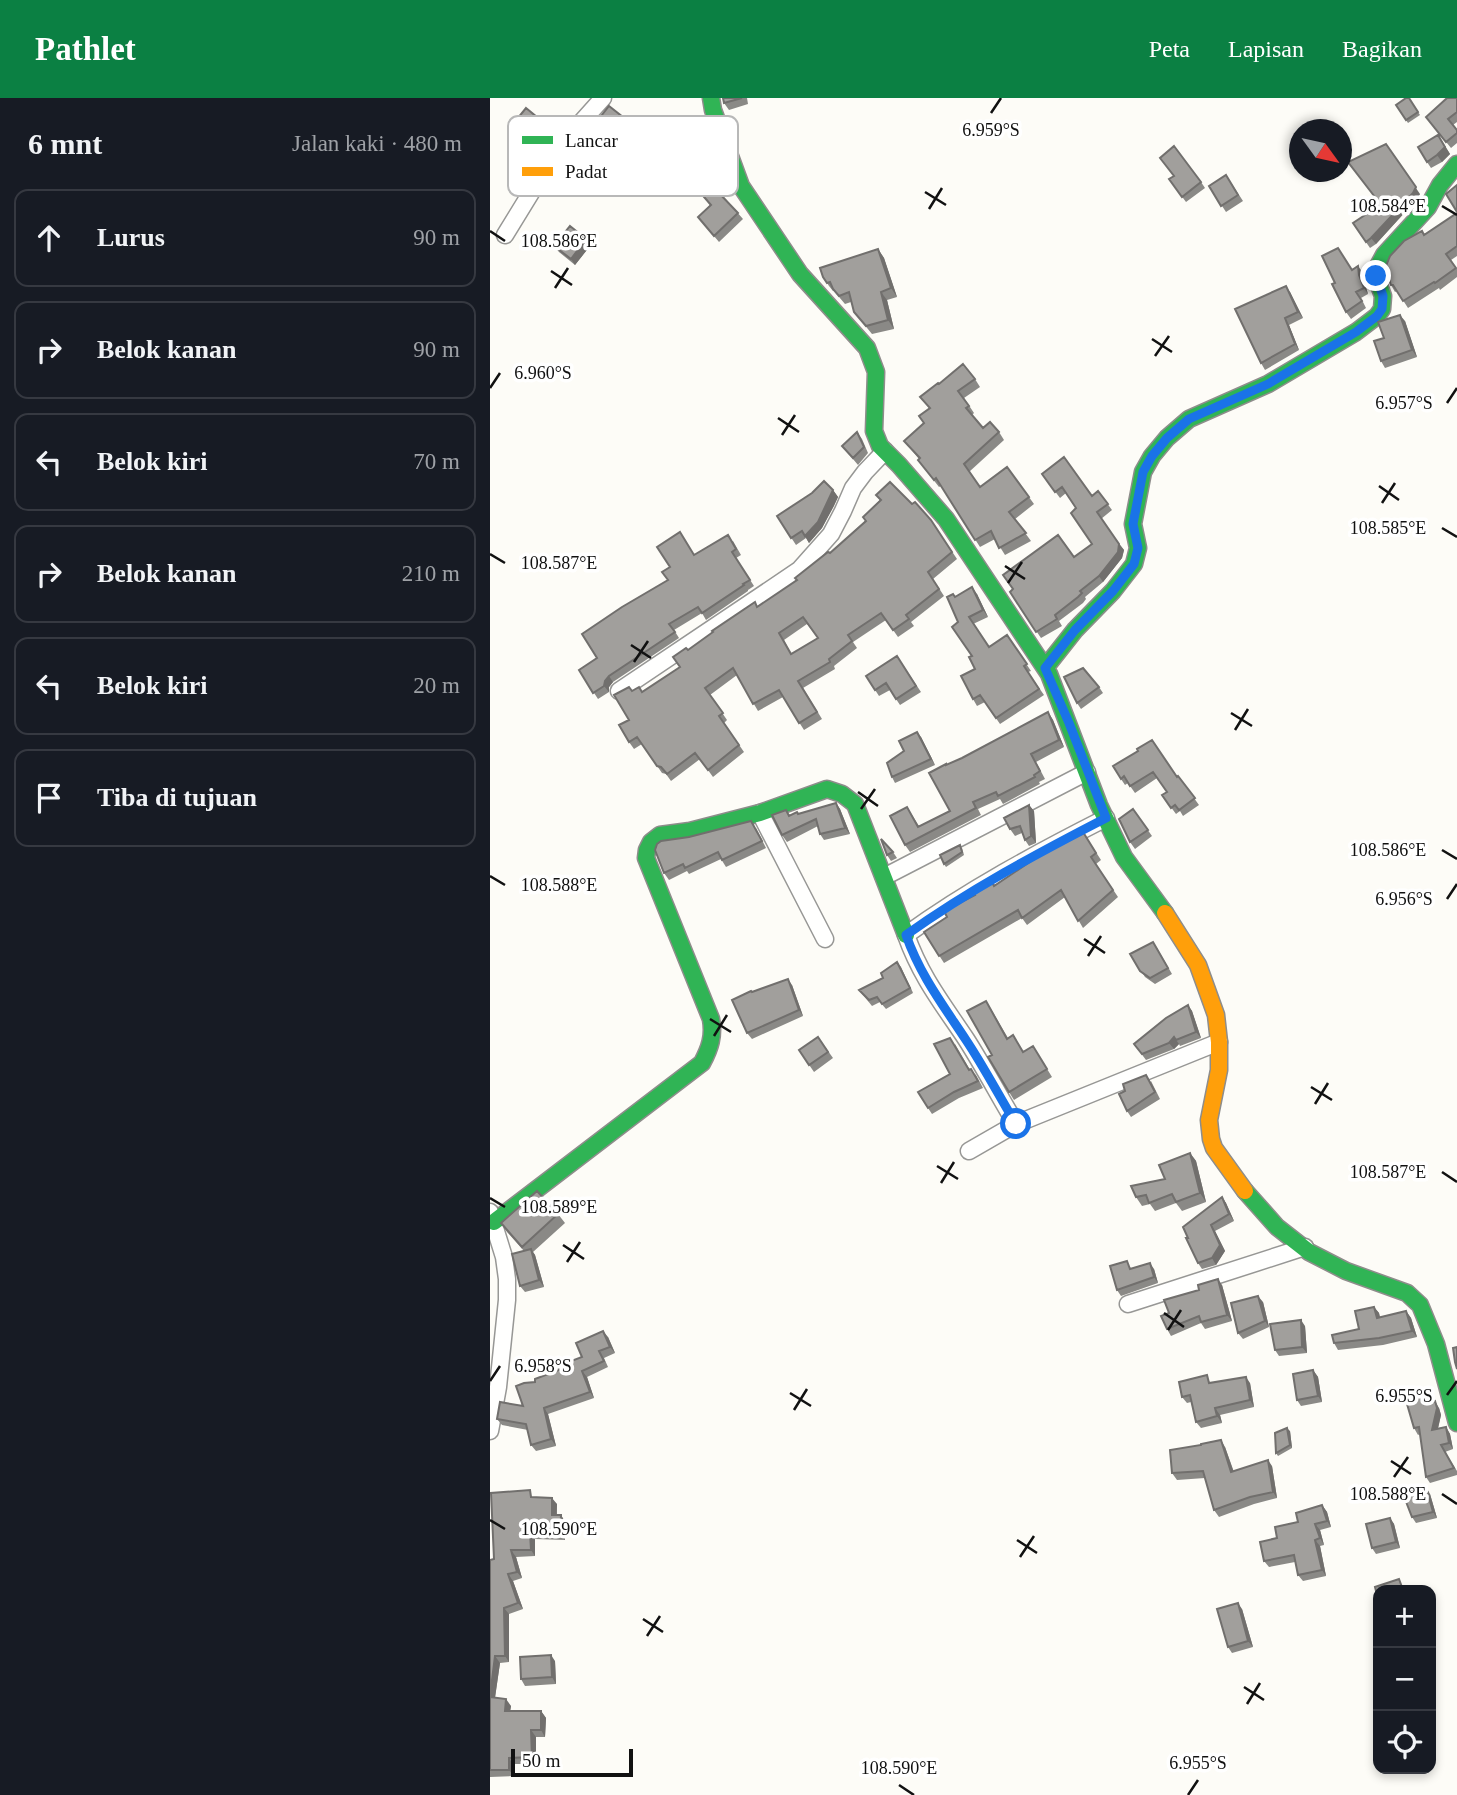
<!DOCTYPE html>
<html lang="id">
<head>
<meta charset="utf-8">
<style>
  body { margin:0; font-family:Georgia,serif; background:#242831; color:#f1f3f6 }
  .controls { position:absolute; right:21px; bottom:21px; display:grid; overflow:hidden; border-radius:14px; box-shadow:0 4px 10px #0003 }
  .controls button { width:63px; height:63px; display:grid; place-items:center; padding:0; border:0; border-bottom:2px solid #363941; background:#171b24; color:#f1f3f6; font:35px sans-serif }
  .compass { position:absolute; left:799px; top:21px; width:63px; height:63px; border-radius:50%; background:#171b24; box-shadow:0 4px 10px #0003; rotate:123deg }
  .scale { position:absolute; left:21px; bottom:18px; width:122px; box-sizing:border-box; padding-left:7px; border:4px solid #111; border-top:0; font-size:19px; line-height:24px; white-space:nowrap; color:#111; -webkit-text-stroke:5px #fff; paint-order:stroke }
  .stop { position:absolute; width:21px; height:21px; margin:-16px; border:5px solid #1a73e8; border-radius:50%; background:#fff }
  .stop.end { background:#1a73e8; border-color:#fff; box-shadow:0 2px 7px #0008 }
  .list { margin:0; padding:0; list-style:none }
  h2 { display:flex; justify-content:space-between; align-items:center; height:91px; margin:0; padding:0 28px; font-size:30px }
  h2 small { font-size:23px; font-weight:400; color:#9ea1a6 }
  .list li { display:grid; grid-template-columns:46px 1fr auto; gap:21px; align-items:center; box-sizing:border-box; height:98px; margin:0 14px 14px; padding:0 14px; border:2px solid #363941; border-radius:14px }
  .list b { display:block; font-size:26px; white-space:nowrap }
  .list em { font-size:23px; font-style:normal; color:#9ea1a6 }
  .icon { flex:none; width:38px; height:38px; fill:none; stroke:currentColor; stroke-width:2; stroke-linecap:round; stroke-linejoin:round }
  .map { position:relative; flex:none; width:967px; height:1697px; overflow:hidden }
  header { display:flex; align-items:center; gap:42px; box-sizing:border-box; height:98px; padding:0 35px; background:#0b8043; color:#fff }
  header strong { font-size:33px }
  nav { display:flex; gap:38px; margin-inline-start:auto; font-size:24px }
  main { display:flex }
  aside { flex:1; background:#171b24 }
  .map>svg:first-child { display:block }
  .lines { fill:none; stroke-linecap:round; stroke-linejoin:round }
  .street-casing { stroke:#979795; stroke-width:19 }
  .fast-casing { stroke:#8e8d8b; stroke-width:19 }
  .slow-casing { stroke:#8e8d8b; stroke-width:19 }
  .street { stroke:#fffffe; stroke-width:16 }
  .fast { stroke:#30b455; stroke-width:16 }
  .slow { stroke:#ff9f0a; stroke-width:16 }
  .wall { fill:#8a8986; fill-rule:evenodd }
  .shaded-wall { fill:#716f6d }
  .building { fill:#a19f9c; stroke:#716f6d; stroke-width:2; fill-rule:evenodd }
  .route { stroke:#1a73e8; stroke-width:9 }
  .ticks { fill:none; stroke:#111; stroke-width:2.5 }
  .key { fill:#fff; stroke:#b8b8b8; stroke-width:2 }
  .key-label { font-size:19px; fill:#111 }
  .ticks-label { font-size:18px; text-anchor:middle; fill:#111; stroke:#fff; stroke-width:7; stroke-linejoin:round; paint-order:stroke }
</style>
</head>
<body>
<header>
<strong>Pathlet</strong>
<nav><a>Peta</a><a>Lapisan</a><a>Bagikan</a></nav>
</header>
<main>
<aside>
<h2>6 mnt<small>Jalan kaki · 480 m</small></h2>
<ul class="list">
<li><svg class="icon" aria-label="ahead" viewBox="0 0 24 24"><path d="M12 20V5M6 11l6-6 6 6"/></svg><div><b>Lurus</b></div><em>90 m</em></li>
<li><svg class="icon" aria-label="right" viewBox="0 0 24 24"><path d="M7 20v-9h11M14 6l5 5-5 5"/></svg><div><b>Belok kanan</b></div><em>90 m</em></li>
<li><svg class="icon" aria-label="left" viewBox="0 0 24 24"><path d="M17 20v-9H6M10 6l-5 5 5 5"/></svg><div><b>Belok kiri</b></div><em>70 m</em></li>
<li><svg class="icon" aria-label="right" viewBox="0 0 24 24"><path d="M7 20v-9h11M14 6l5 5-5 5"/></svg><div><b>Belok kanan</b></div><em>210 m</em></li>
<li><svg class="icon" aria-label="left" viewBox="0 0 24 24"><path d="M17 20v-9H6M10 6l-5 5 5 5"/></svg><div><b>Belok kiri</b></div><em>20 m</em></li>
<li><svg class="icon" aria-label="arrive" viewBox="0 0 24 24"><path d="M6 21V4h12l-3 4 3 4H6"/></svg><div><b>Tiba di tujuan</b></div></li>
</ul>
</aside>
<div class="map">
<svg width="967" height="1697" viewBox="0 0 967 1697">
  <rect width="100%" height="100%" fill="#fdfcf7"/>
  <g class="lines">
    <g class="street-casing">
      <path id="street" d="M15 137 69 49 113 0
        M129 593 309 472 341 436 353 413 363 390 375 374 395 353
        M270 715 335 841
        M394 779 597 674
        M526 1026C509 998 494 969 476 941 452 905 431 879 416 837 478 792 547 755 616 720
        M479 1053 526 1026 729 944
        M0 1114 14 1159 17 1181V1202L8 1289 0 1333
        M638 1206 815 1149"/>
    </g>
    <g class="fast-casing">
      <path id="fast" d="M221 0 223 12 251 88 310 176 377 250 386 274 384 333 390 348 409 367 456 421 559 576 609 707 634 759 675 815
        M555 570 585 532 623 493 644 466 648 450 643 426 653 374 662 358 677 340 699 321 778 286 866 234 887 218 892 211 893 198 886 179V172L894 157 938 109 950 87 967 66
        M755 1093 787 1129 819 1154 856 1173 917 1195 930 1207 946 1246 967 1325
        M4 1124 212 965C220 950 224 938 221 921L156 760 157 752 161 744 170 737 200 733 270 715 337 691 352 696 365 706 416 837"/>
    </g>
    <g class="slow-casing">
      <path id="slow" d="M675 815 708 867 726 917 729 944V972L719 1022 721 1041 724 1050 755 1093"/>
    </g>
    <use href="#street" class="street"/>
    <use href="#fast" class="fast"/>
    <use href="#slow" class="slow"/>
  </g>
  <path class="wall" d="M233 0H257L258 6 239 12 234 5Z
    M919 0 930 17 918 25 906 7Z
    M967 0V24L963 27 967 32V45L961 50 936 19Z
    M27 21 53 24 58 30 49 42 31 28Z
    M108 22 143 27 148 33 138 46 164 68 168 74 150 95 124 73 119 67 129 56 116 46 112 39 117 32 112 28Z
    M948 37 960 56 952 64 941 70 937 64Z
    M219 45 224 52 230 68 224 74 239 93 233 98 253 121 229 144 208 119 220 107 208 92 212 88 202 78 198 71 206 63 193 48Z
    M66 67H102L85 86 71 73Z
    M736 77 753 103 736 114 719 88Z
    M683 78 711 84 715 90 696 104 679 81Z
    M930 96 927 101 886 146 880 150 863 125Z
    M967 115V158L961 162 967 171V179L950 192 949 190 918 210 907 193 905 194 901 187 934 137Z
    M64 148H100L85 167 69 154Z
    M388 151 394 160 407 199 397 202 404 231 382 236 364 214 361 204 355 206 344 193H343L339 188 333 179Z
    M862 172 873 175 874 183 878 196 871 200 876 210 861 221 856 214Z
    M800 194 813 220 799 227 809 252 775 272 771 265Z
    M915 223 927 259 895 270 891 263 894 240Z
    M485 281 490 289 474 300 484 315 482 317 493 330 509 334 514 342 479 374 490 389 517 369 544 406 525 421 541 443 515 457 505 441 490 449 451 388 449 389 428 362 429 361 414 343 434 325 439 310 430 299 449 286Z
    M367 334 372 341 378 355 368 367 352 348Z
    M552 376 602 398 608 393 622 412 611 421 634 452 632 460 613 484 595 499 596 501 593 505 569 523 572 528 551 540 520 494 584 459 602 446 586 410 576 395 570 400Z
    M343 392 348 399 332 430 319 445 316 440 306 447 287 418Z
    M386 397 422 406 441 422 467 461 443 481 454 498 421 524 424 528 408 539 396 522 363 544 367 550 344 568 345 571 313 590 332 621 314 632 293 599 268 613 247 577 220 597 237 622 234 625 254 654 223 679 210 661 181 683 176 676 172 675 152 646 144 651 139 644V622L142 593 149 589 152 594 190 569 198 552 267 509 307 482 340 455 375 423 373 419 390 402ZM317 526 328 540 301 556 294 542Z
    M243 443 251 457 246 460 264 488 258 492V493L216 522 212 515 184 532 189 540 123 584 119 589V594L108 601 89 572 107 560 178 482 205 457Z
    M487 496 498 519 483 526 499 549 517 537 541 573 538 574 554 597 510 626 495 604 487 608 483 601 485 571 465 499Z
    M407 558 431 594 410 607 400 592 389 598 376 578Z
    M609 589 613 595 591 611 587 605Z
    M558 614 563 622 574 649 546 664 555 681 549 684 550 686 513 706 510 701 488 711 491 717 420 754 415 747 417 709 429 728 460 713 456 667 472 660Z
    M431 639 445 667 405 685 402 679 414 653Z
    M648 653 687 679 688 678 709 707 693 718 690 713 686 716 672 697 677 694 667 680 645 695 638 685 635 687 631 681Z
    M346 705 350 711 360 736 334 742 330 736 328 728 297 744 292 737 296 712 300 718 308 716Z
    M539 707 544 713 546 745 539 748 535 742 532 735 525 738 520 731Z
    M643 711 662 738 645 751 640 744Z
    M266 730 276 750 236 769 231 761 199 776 197 773 179 782 174 775Z
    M593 734 611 762 606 766 628 799 593 830 575 799 537 827 532 820 454 865 434 834Z
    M472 750 474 757 456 769 454 766Z
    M403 754 407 760 401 763 397 757Z
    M667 850 682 876 665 886 655 879 640 856Z
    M407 864 423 895 396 911 390 904 382 908 369 892 393 880Z
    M302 887 313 918 262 941 257 935 262 894Z
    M698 907 702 913 711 940 690 948 689 946 684 951 656 962 644 946Z
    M501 911 518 940 528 945 533 954 543 948 562 979 524 1002 519 994 502 957Z
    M328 939 343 960 324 974 309 952Z
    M465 946 480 972 486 977 493 990 469 1000 442 1016 438 1010 460 976Z
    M661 983 670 1001 641 1019 637 1013Z
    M700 1055 706 1063 716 1104 692 1113 686 1105 665 1113 660 1106 652 1108 646 1099 675 1081Z
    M732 1099 736 1105 744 1123 725 1133 735 1153 726 1167 712 1171 708 1165 698 1140Z
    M68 1116 75 1125 43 1154 45 1157 54 1189 35 1194 30 1188 34 1153 17 1134 11 1125Z
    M642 1170 664 1171 668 1185 631 1198 627 1192Z
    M732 1187 742 1223 715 1231 711 1225 681 1238 677 1231 679 1215Z
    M773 1204 779 1229 753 1241 748 1235Z
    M884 1209 889 1215 890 1219 916 1213 921 1220 927 1239 893 1247 848 1252 844 1245 869 1231Z
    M815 1228 817 1255 789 1258 785 1252Z
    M118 1239 125 1255 114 1260 118 1269 97 1279 104 1300 58 1316 66 1348 46 1353 41 1347 38 1332 12 1327 7 1321 33 1308 45 1284 69 1272 92 1259Z
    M823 1272 828 1279 832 1304 811 1308 807 1302Z
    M721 1284 760 1285 764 1309 730 1317 732 1325 711 1330 706 1324 701 1304 697 1305 692 1299Z
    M937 1302V1305L949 1310 951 1317 948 1331 956 1329 960 1336 963 1351 955 1354 967 1373V1377L940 1385 936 1379 930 1336 928 1337 924 1330Z
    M800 1333 802 1350 788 1358 786 1355Z
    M735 1349 744 1374 782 1368 787 1400 764 1406 729 1419 724 1412 715 1380 687 1382 682 1375Z
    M940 1396 947 1420 926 1425 922 1419Z
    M45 1399 67 1406V1417H71L75 1424V1442L45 1441V1458L26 1459 32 1480 23 1483 33 1511 19 1516V1564L10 1565 5 1600 21 1608 20 1613H51L56 1620 55 1639H46V1666H23L24 1678 0 1679V1462L4 1461Z
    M832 1407 837 1414 841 1429 830 1432 834 1447 830 1448 836 1478 813 1483 808 1477 805 1464 779 1469 774 1463 808 1424Z
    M900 1420 904 1426 910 1450 886 1456 882 1450Z
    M752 1511 763 1549 742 1555 738 1549Z
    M65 1563 66 1586 35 1588 31 1581Z"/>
  <path class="shaded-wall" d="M53 24 58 30 49 42 44 35Z
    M143 27 148 33 130 56 125 50Z
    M952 43 960 56 952 64 947 57Z
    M219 45 224 52 230 68 225 62Z
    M896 46 930 96 927 101 886 146 881 140 923 95Z
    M98 60 102 67 85 86 80 80Z
    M164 68 168 74 150 95 146 89Z
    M96 141 100 148 85 167 81 161Z
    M388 151 394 160 407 199 401 190Z
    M868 168 873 175 874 183 878 196 874 190 869 177Z
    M796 188 800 194 813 220 808 214Z
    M391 194 397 202 404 231 398 222Z
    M910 217 915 223 927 259 922 252Z
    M795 220 799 227 809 252 805 246Z
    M343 392 348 399 344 408 332 430 319 445 315 438Z
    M629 446 634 452 632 460 613 484 609 478Z
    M482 489 487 496 498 519 493 512Z
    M119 578 123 584 119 589V594L114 588 115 583Z
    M558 614 563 622 574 649 569 642Z
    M427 634 431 639 445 667 441 661Z
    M346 705 350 711 360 736 355 730Z
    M539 707 544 713 546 745 541 738Z
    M407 864 411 869 423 895 420 890Z
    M298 881 302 887 313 918 309 912Z
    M698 907 702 913 711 940 706 934Z
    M684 939 689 946 684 951 679 945Z
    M700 1055 706 1063 716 1104 710 1095Z
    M732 1099 736 1105 744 1123 739 1116Z
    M721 1127 725 1133 735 1153 726 1167 722 1160Z
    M41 1151 45 1157 54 1189 49 1182Z
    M660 1165 664 1171 668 1185 664 1179Z
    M728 1181 732 1187 742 1223 737 1217Z
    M768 1198 773 1204 779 1229 775 1223Z
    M884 1209 889 1215 891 1226 887 1220Z
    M916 1213 921 1220 927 1239 922 1233Z
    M811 1222 815 1228 817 1255 812 1249Z
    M113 1233 118 1239 125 1255 120 1249Z
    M823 1272 828 1279 832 1304 828 1298Z
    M92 1273 97 1279 104 1300 100 1294Z
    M756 1279 760 1285 764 1309 760 1302Z
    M933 1296 937 1302 938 1312 934 1306Z
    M945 1303 949 1310 951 1317 946 1338 942 1332Z
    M54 1310 58 1316 66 1348 61 1341Z
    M725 1310 730 1317 732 1325 727 1318Z
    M956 1329 960 1336 963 1351 959 1345Z
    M797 1330 800 1333 802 1350 800 1347Z
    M731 1342 735 1349 746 1381 741 1374Z
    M778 1362 782 1368 787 1400 783 1394Z
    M936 1389 940 1396 947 1420 943 1414Z
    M62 1400 67 1406 66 1424 62 1417Z
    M832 1407 837 1414 841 1429 837 1423Z
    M71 1417 75 1424V1442L70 1435Z
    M900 1420 904 1426 910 1450 906 1444Z
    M825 1426 830 1432 834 1447 830 1440Z
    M40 1434 45 1441V1458L41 1452Z
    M825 1442 830 1448 836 1478 832 1472Z
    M21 1452 26 1459 32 1480 27 1474Z
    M18 1476 23 1483 33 1511 28 1505Z
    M748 1505 752 1511 763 1549 758 1543Z
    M14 1510 19 1516V1564L15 1558Z
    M61 1557 65 1563 66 1586 62 1579Z
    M5 1558 10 1565 4 1606 0 1599Z
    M16 1601 21 1608 19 1620 15 1613Z
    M51 1613 56 1620 55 1639 51 1632Z
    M41 1632 46 1639V1666L42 1659Z
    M19 1660 23 1666 24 1678 19 1672Z"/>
  <path class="building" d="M233 0H252L234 5Z
    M916 0H919L928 14 916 22 906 7Z
    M957 0H967V14L958 21 967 32V35L956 44 936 19Z
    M119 8 143 27 125 50 112 39 118 30 108 22Z
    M36 10 53 24 44 35 27 21Z
    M208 34 219 45 225 62 219 68 234 86 227 93 248 115 224 138 208 119 221 107 208 92 213 87 198 71 207 62 193 48Z
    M948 37 955 49 947 57 937 64 928 49Z
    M896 46 926 89 923 95 881 140 876 144 863 125 881 113 879 110 888 103 858 64Z
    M684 48 711 84 692 99 679 81 684 78 670 60Z
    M736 77 748 97 731 108 719 88Z
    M967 87V114L956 96Z
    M967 115V148L956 156 966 170 945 185 944 184 913 203 903 187H901L895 170 900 158 914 143 932 133 934 137Z
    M80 128 96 141 81 161 64 148Z
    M848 150 862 172 868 168 869 177 874 190 866 194 872 203 856 214 842 186 845 185 832 158Z
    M388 151 401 190 391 194 398 222 376 228 364 214 359 194 349 198 343 191 340 184 337 185 333 179 330 170Z
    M796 188 808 214 795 220 805 246 771 265 745 211Z
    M910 217 922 252 891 263 884 243 894 240 888 224Z
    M473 266 485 281 468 293 479 308 476 310 493 330 500 324 509 334 474 366 490 389 517 369 539 399 519 414 536 435 509 450 501 433 485 442 446 380 444 382 428 362 430 360 414 343 434 325 429 318 440 310 430 299 448 285 449 286Z
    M367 334 374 349 363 360 352 348Z
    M574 359 602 398 608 393 618 406 607 414 629 446 628 454 609 478 590 493 592 495 588 499 565 517 567 521 546 534 520 494 523 491 513 477 568 437 584 459 602 446 581 415 586 410 572 389 565 394 552 376Z
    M334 383 343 392 328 424 315 438 312 433 301 440 287 418 322 395Z
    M400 384 422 406 425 404 441 422 462 454 438 474 449 491 416 517 419 521 403 532 391 515 358 537 362 543 339 561 340 564 308 583 327 614 309 625 289 592 263 606 243 570 215 590 233 615 229 618 249 647 218 672 205 655 177 676 171 669 167 668 147 639 139 644 129 627 139 622 124 597 139 589 142 593 149 589 152 594 190 569 183 559 196 550 198 552 223 534 222 533 265 504 267 509 307 482 305 480 338 454 340 455 376 423 373 419 391 402 386 397ZM313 519 328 540 301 556 289 535Z
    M190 434 204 457 238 437 246 451 242 454 260 482 253 486 254 487 212 515 208 509 179 526 185 534 119 578 115 583 114 588 103 595 89 572 107 560 92 536 132 509 178 482 172 474 180 469 167 449Z
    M482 489 493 512 479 519 499 549 517 537 537 566 534 568 549 591 506 620 490 597 483 601 471 578 485 571 479 559 482 558 462 529 468 524 457 499 463 496 465 499Z
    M407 558 426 588 406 601 396 585 385 592 376 578Z
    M593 570 609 589 587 605 574 579Z
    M558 614 569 642 541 656 550 673 544 677 545 679 508 698 506 694 483 704 486 710 415 747 400 718 417 709 428 729 460 713 439 675 456 666V667L472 660Z
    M427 634 441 661 402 679 397 665 414 653 409 643Z
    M662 642 687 679 688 678 705 700 689 712 685 707 681 710 672 697 677 694 663 674 640 688 634 678 631 681 623 668 648 653 647 651Z
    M346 705 355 730 330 736 326 721 292 737 282 717 296 712 299 718 307 714 308 716Z
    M539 707 541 738 535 742 530 728 520 731 514 720Z
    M643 711 658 732 640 744 629 721Z
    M261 723 272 743 232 762 228 754 195 770 193 766 174 775 165 752 167 746 171 743 199 739Z
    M593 734 606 755 601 759 623 792 588 823 571 792 532 820 528 812 449 858 434 834 457 819 454 813 485 797 484 795 502 784 504 788 553 755Z
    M391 741 403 754 397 757Z
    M470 747 472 754 454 766 450 757Z
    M663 844 678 870 660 880 650 873 640 856Z
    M407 864 420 890 392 906 387 899 379 902 369 892 393 880 391 875Z
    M298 881 309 912 257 935 242 902 261 893 262 894Z
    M496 903 517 941 523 937 533 954 543 948 557 971 519 994 498 959 502 957 477 913Z
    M698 907 706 934 686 942 684 939 679 945 652 956 644 946 676 920Z
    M328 939 338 954 319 967 309 952Z
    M460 940 479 972 481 971 488 983 464 994 438 1010 428 994 460 976 444 946Z
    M656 977 665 994 637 1013 629 996 635 993 633 986Z
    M700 1055 710 1095 686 1104 682 1096 659 1105 656 1097 646 1099 641 1088 675 1081 669 1067Z
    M47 1093 68 1116 32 1149 11 1125Z
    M732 1099 739 1116 721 1127 730 1147 722 1160 708 1165 696 1140H698L693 1129Z
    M41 1151 49 1182 30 1188 22 1156Z
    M637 1163 640 1171 660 1165 664 1179 627 1192 620 1168Z
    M728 1181 737 1217 711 1224 709 1218 677 1231 671 1218 679 1215 674 1202 709 1192 708 1187Z
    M768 1198 775 1223 748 1235 741 1205Z
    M884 1209 887 1220 916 1213 922 1233 889 1240 844 1245 842 1237 869 1231 865 1213Z
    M811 1222 812 1249 785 1252 780 1226Z
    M113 1233 120 1249 109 1253 114 1263 92 1273 100 1294 54 1310 61 1341 41 1347 36 1326 7 1321 10 1304 33 1308 26 1288 34 1285 45 1284V1281L69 1272 68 1268 92 1259 86 1245Z
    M967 1249V1271L965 1264 963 1250Z
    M823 1272 828 1298 807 1302 803 1276Z
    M717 1277 719 1285 756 1279 760 1302 725 1310 727 1318 706 1324 700 1297 692 1299 689 1284Z
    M933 1296 934 1306 945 1303 947 1310 942 1332 956 1329 959 1345 951 1347 964 1370 936 1379 929 1329 924 1330 917 1306Z
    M797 1330 800 1347 786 1355 785 1335Z
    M731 1342 741 1374 778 1362 783 1394 760 1399 724 1412 713 1373 682 1375 680 1352 711 1347V1346Z
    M936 1389 943 1414 922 1419 913 1396Z
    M40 1392 41 1399 62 1400V1417H71L70 1435 40 1434 41 1452H21L27 1474 18 1476 28 1505 14 1510 15 1558H5L0 1598V1462L4 1461 1 1395Z
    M832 1407 837 1423 825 1426 830 1440 825 1442 832 1472 808 1477 804 1457 774 1463 770 1444 787 1440 785 1429 808 1424 806 1415Z
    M900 1420 906 1444 882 1450 876 1426Z
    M909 1481 913 1492H888V1501L885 1489Z
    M748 1505 758 1543 738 1549 727 1511Z
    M61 1557 62 1579 31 1581 30 1559Z
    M0 1599 16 1601 15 1613H51V1632H41L42 1659 19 1660V1672H0Z"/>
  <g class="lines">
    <path class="route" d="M526 1026C509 998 494 969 476 942 453 907 430 877 416 837 479 792 548 755 616 720L579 625 555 570 585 532 623 493 644 466 648 450 643 426 653 374 662 358 677 340 699 321 778 286 866 234 887 218 892 211 893 198 886 178"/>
  </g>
  <path class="ticks" d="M501 15 511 0M435 94 456 107M952 108 967 117M439 111 452 90M0 133 15 143M61 173 82 187M65 190 78 170M662 241 682 254M665 258 679 238M0 290 10 275M957 305 967 290M288 320 309 334M292 337 305 317M889 388 909 402M892 405 905 385M952 430 967 439M0 456 15 465M515 468 535 481M518 485 532 464M141 547 161 560M144 564 158 543M741 615 762 628M745 632 758 611M368 694 388 708M371 711 385 691M952 752 967 761M0 778 15 787M957 801 967 786M594 841 615 855M598 858 611 838M220 921 241 934M224 938 237 917M821 989 842 1002M825 1006 838 985M447 1068 468 1081M952 1074 967 1084M451 1085 464 1064M0 1100 15 1109M73 1147 94 1161M77 1164 90 1144M674 1215 694 1229M678 1232 691 1212M0 1283 10 1268M300 1295 321 1308M957 1297 967 1283M304 1312 317 1291M901 1363 921 1376M904 1379 918 1359M952 1396 967 1406M0 1422 15 1431M527 1442 547 1455M530 1459 544 1438M153 1521 173 1534M157 1538 170 1518M754 1589 774 1602M757 1606 770 1585M409 1687 424 1697M698 1697 708 1682"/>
  <rect x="18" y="18" width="230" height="80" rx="10" class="key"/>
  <rect x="32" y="38" width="31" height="8" fill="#30b455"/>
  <rect x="32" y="69" width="31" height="9" fill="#ff9f0a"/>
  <g class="key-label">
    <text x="75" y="49">Lancar</text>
    <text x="75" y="80">Padat</text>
  </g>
  <g class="ticks-label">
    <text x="501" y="38">6.959°S</text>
    <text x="898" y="114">108.584°E</text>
    <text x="69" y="149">108.586°E</text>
    <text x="53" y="281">6.960°S</text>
    <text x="914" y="311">6.957°S</text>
    <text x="898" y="436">108.585°E</text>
    <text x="69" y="471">108.587°E</text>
    <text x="898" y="758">108.586°E</text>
    <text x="69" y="793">108.588°E</text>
    <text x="914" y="807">6.956°S</text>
    <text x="898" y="1080">108.587°E</text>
    <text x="69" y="1115">108.589°E</text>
    <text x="53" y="1274">6.958°S</text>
    <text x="914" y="1304">6.955°S</text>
    <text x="898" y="1402">108.588°E</text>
    <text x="69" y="1437">108.590°E</text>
    <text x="708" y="1671">6.955°S</text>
    <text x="409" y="1676">108.590°E</text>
  </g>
</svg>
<div class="controls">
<button>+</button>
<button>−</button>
<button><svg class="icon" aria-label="locate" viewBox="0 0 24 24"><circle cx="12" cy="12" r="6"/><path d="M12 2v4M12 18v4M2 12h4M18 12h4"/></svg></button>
</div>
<svg class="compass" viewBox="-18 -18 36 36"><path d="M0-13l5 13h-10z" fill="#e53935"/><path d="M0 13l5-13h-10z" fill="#9ea1a6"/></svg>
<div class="scale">50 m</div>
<div class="stop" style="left:526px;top:1026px"></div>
<div class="stop end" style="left:886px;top:178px"></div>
</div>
</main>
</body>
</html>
